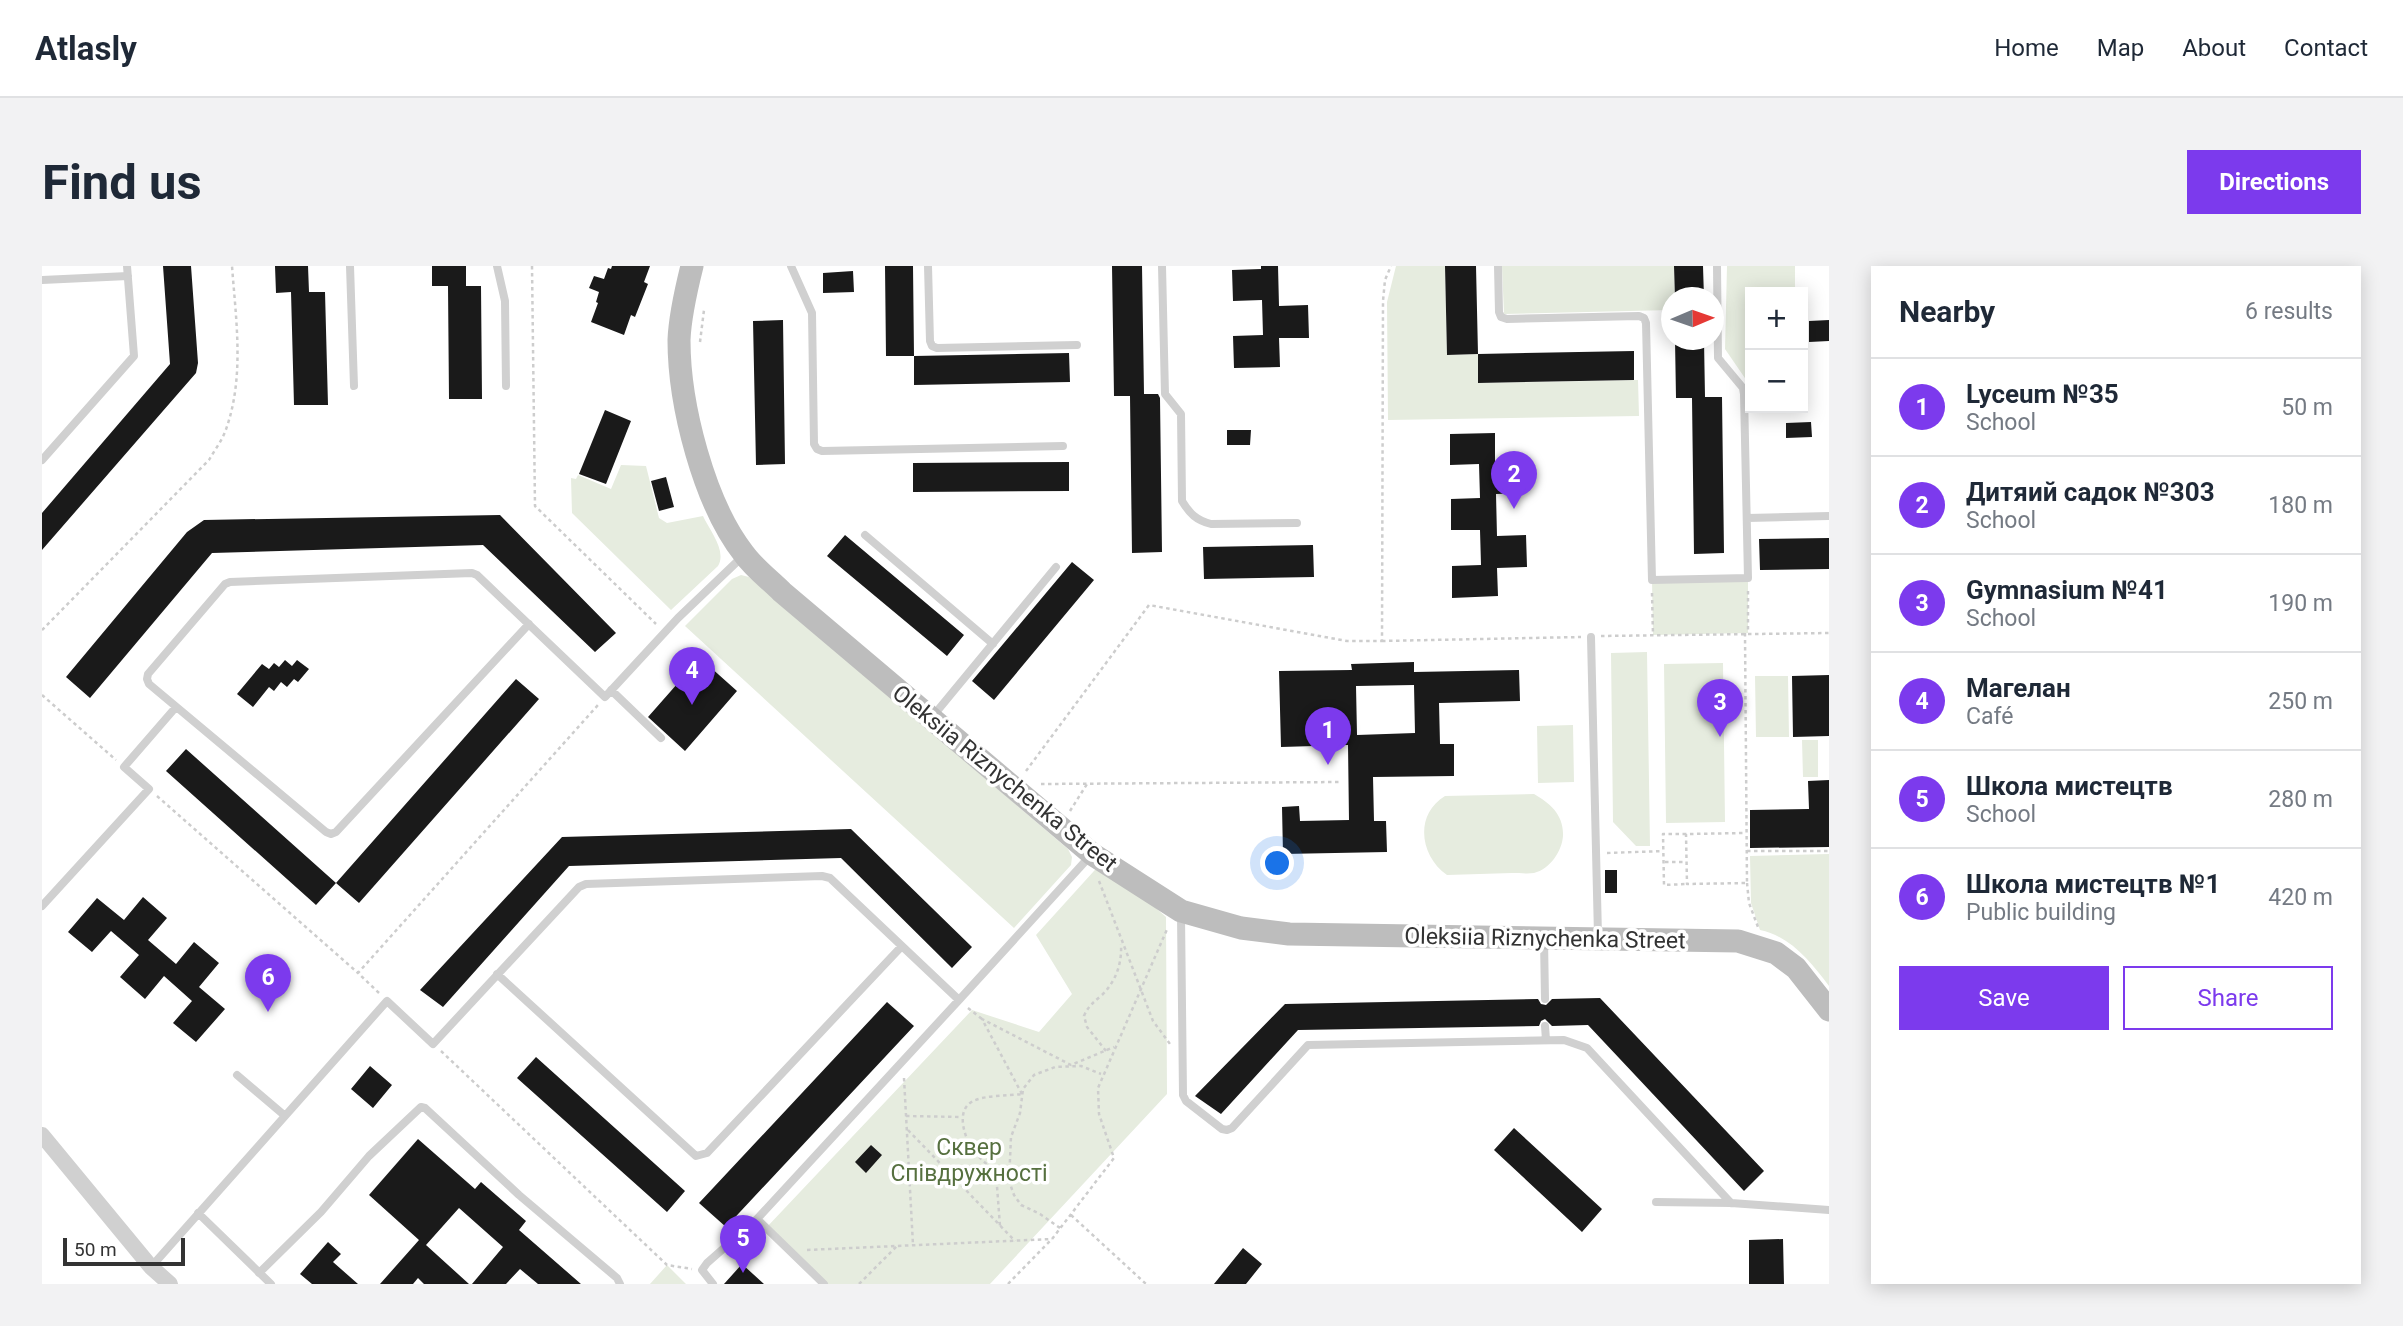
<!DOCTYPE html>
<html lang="en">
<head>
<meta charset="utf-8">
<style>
  body { margin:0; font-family:Roboto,sans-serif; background:#f2f2f3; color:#1f2937 }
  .controls { position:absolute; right:21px; top:21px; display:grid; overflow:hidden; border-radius:0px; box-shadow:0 4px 18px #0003 }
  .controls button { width:63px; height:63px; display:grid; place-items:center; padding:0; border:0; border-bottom:2px solid #e0e1e3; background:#fff; color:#1f2937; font:35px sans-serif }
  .compass { position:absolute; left:1619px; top:21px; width:63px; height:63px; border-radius:50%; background:#fff; box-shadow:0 4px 18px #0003; rotate:88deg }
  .scale { position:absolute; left:21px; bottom:18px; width:122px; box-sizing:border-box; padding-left:7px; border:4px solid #333; border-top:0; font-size:19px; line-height:24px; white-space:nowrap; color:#333; -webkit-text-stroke:5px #fff; paint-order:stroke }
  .you { position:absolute; left:1236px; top:598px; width:24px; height:24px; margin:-18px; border:5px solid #fff; border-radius:50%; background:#1a73e8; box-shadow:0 0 0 10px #1a73e833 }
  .badge { display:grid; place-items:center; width:46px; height:46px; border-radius:50%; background:#7c3aed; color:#fff; font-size:23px; font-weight:700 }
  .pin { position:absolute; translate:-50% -58px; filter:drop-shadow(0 2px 4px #0008) }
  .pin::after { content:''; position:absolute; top:37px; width:24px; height:21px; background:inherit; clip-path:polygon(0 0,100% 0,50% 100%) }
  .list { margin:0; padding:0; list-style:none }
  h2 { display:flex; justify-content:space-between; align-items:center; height:91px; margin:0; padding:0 28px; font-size:30px }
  h2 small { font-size:23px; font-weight:400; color:#747a83 }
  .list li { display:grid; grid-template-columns:46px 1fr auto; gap:21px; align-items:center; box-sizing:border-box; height:98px; padding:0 28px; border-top:2px solid #e0e1e3 }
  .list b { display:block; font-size:26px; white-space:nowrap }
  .list p { margin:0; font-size:23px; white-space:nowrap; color:#747a83 }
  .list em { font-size:23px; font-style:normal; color:#747a83 }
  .actions { display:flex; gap:14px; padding:21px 28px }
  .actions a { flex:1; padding:16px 0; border:2px solid #7c3aed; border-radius:0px; text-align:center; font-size:24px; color:#7c3aed }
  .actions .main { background:#7c3aed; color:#fff }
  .map { position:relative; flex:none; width:1787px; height:1018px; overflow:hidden; border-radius:0px }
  header { display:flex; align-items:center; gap:42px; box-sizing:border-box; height:98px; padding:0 35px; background:#fff; border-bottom:2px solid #e0e1e3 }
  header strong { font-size:33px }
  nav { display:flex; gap:38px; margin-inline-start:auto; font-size:24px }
  .intro { display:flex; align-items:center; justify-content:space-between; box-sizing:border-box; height:168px; padding:0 42px }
  h1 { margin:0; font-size:49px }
  .button { padding:18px 32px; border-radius:0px; background:#7c3aed; color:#fff; font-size:24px; font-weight:700 }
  main { display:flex; gap:42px; padding:0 42px }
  aside { flex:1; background:#fff; border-radius:0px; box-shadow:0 4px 18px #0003 }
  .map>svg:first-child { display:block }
  .green { fill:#e6ecdf }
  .building { fill:#1a1a1a; fill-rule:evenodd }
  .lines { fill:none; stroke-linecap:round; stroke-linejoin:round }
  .path { stroke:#cdcdcd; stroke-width:2.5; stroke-dasharray:3.5 3.5; stroke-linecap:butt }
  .lane { stroke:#d0d0d0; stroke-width:8 }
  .street { stroke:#d0d0d0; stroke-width:16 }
  .secondary { stroke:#bdbdbd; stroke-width:23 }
  .labels { text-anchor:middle; stroke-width:7; stroke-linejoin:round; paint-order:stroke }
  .street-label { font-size:23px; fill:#333; stroke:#fff }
  .park-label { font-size:23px; fill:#56703f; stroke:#fff }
</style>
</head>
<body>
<header>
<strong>Atlasly</strong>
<nav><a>Home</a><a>Map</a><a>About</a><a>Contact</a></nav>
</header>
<div class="intro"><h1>Find us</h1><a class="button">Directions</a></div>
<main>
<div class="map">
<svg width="1787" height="1018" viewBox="0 0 1787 1018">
  <rect width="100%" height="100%" fill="#fff"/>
  <path class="green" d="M1354 0H1403L1405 89 1436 88V117L1596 114 1597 150 1346 154 1345 36Z
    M1460 0H1632L1633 31 1630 32 1629 44 1462 48Z
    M1685 0H1753V26H1708V125L1707 118 1683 83Z
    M579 199 604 200 617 252 625 257 661 250C668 265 685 285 676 300L629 344 530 247 529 212 534 213 536 209 569 223Z
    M699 309 707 311 1026 583 1030 591 1029 599 972 662 643 360 690 313Z
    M1706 312V367L1611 369 1610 314Z
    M1605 386 1608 580H1594L1571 556 1569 387Z
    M1681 397 1683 556 1624 557 1622 398Z
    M1713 410H1746L1747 471H1714Z
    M1531 459 1532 516 1496 517 1495 460Z
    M1760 474H1776V511H1761Z
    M1492 528C1508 537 1522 549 1521 570 1520 585 1508 603 1492 607 1486 608 1477 607 1470 607 1448 608 1427 608 1405 609 1378 590 1372 549 1403 530Z
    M1787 588V720C1769 696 1748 670 1718 664L1709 637 1708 590Z
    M1061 595 1124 651 1125 828 948 1018H782L724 962 930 744 997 766 1030 728 994 669Z
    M625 999 644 1018H608Z"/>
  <path class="building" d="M121 0H149L156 97 154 107 0 284V247L128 98Z
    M233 0H266L267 26H283L286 139H252L249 26 234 27Z
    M390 0H424V20H439L440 133H407L406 20H390Z
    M570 0H608L602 16 606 18 593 51 589 49 582 69 549 56 556 37 554 36 557 26 547 22 552 10 562 13 566 2 569 3Z
    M843 0H871L872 90H844Z
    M1070 0H1100L1102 128H1116L1118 132 1120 286 1090 287 1088 130H1072Z
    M1219 0H1236L1237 40 1266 39 1267 72H1237L1238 101 1192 102 1191 70 1221 69 1220 34 1191 35 1190 4 1219 3Z
    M1403 0H1434L1436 88 1405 89Z
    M1632 0H1661L1662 32H1633Z
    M811 5 812 26 781 27V7Z
    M741 54 743 198 714 199 711 55Z
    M1787 54V75L1767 76V55Z
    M1633 74H1662L1663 131H1680L1682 287 1652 288 1650 132H1634Z
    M1592 85V114L1436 117V88Z
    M1027 87 1028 116 872 119V90Z
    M563 144 589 155 564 218 537 208Z
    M1769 156 1770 171 1744 172V157Z
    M1185 164H1209L1208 179H1185Z
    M1453 167V197L1482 196 1483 227 1454 228 1455 270 1484 269 1485 301 1455 302 1456 330 1410 332V300L1439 299 1438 264H1409V233L1438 232 1437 198 1408 199V168Z
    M1027 196V225L871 226V197Z
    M624 211 632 241 617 245 609 215Z
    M458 249 574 367 553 386 441 279 170 287 48 432 24 411 145 266 162 254Z
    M803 269 922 369 905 390 785 290Z
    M1787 272V303L1718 304 1717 273Z
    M1271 279 1272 311 1162 313 1161 281Z
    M1030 296 1052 314 952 434 930 415Z
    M658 392 695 425 643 485 606 451Z
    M243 394 250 400 255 394 267 403 256 416 252 413 245 421 239 416 232 425 227 421 211 441 195 428 220 398 227 403 232 397 237 401Z
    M1372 396V406L1477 404 1478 435 1397 437 1398 478H1412V510L1331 511 1332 555H1344L1345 586 1241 588 1240 541 1257 540 1258 555 1307 554 1306 479 1239 481 1237 405 1310 404 1309 398ZM1372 419 1373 467 1315 469 1314 420Z
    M1787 409V470L1751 471 1750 410Z
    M474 413 497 433 317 637 294 617Z
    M144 483 294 617 274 639 124 505Z
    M1787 514V581L1708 582V544L1767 543 1766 515Z
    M809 563 930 681 910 702 799 592 527 600 401 741 378 724 520 571Z
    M1563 604H1575V627H1563Z
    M101 631 125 652 106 674 134 698 152 676 177 697 157 721 183 743 154 776 131 757 150 735 122 710 103 733 78 711 97 689 69 665 50 686 26 666 55 632 82 654Z
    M1558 732 1722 905 1702 925 1546 759 1510 760 1503 753 1499 755 1497 760 1256 764 1179 848 1153 830 1243 738 1496 733 1499 738 1504 739 1510 733Z
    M845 736 872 760 684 961 657 937Z
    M494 791 643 925 625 946 475 812Z
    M328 800 350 819 331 842 309 823Z
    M1472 862 1560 943 1540 966 1452 884Z
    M376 873 433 923 439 916 484 955 477 964 539 1018H496L478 1003 464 1018H430L461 981 417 942 384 979 427 1018H382L376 1012 371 1018H338L377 974 327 929Z
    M829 879 840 889 824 907 813 896Z
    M1741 973 1742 1018H1707V974Z
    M286 976 299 988 291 996 316 1018H270L258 1008Z
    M1201 982 1220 998 1204 1018H1172Z
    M700 998 722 1018H682Z"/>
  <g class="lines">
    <path class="path" d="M490 0 493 240 614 358
      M658 76 662 44
      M1706 325V367
      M1610 327 1611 369
      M0 364 167 194C172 185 179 176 183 166 203 113 194 55 190 0
      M1703 367 1705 617 1645 618 1644 568 1704 567
      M1559 370 1787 367
      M1340 375 1539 371
      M0 429 74 494
      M984 505 1107 339 1305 375H1340L1341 35 1343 14 1349 0
      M999 518 1300 516
      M115 530 316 707
      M1028 545 1045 518
      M1644 568H1621L1622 619 1645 618
      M1705 585H1787
      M1565 587 1621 585
      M1623 596H1644
      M1057 615 1111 755 1128 778
      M1705 617 1707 637 1716 661
      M337 727 316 707 556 439
      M926 742 940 753
      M399 785 625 999 650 1003
      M1064 785 1045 761 1042 750C1046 740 1052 736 1060 729 1074 715 1080 698 1079 678
      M862 812 871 979
      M980 828 940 753 1029 799 1072 781
      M864 850 920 851
      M866 864 973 975
      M954 907 958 960
      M967 915C945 899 925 886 921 858 920 848 922 840 931 835 944 829 965 830 980 828
      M1029 949 1104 1018
      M1018 962 998 948 979 939 972 929 967 915 969 871 978 847 981 823 992 809 1013 801 1039 800 1059 808
      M765 984 1010 973
      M817 1018 855 980
      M966 1018 1010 973 1072 892 1057 848 1056 822 1126 661"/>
    <path class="lane" d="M308 0 312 120
      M455 0 463 35 464 120
      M749 0 770 47 772 178 775 183 780 185 1021 180
      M886 0 888 75 890 80 895 82 1035 79
      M1120 0 1123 128 1139 148 1140 235C1148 248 1154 254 1169 258L1255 257
      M1456 0 1457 46 1459 51 1465 53 1597 50 1602 52 1604 57 1610 314 1706 312 1702 128 1701 122 1676 92 1675 0
      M0 14 86 10
      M0 194 92 90 85 0
      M1705 252 1787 250
      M823 269 951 378
      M487 358 294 566 289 568 284 566 107 418 105 413 106 408 183 318 188 316 430 307 435 309 563 431 636 352 700 291
      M1549 371 1556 670
      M569 424 619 472
      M891 450 1014 301
      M0 640 107 523 82 501 134 441
      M1139 649 1141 829 1144 835 1180 863 1185 864 1190 862 1266 779 1522 774 1545 782 1689 937
      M1502 673 1503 733
      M455 708 654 890 665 887 859 681
      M1503 760 1504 774
      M195 809 242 849
      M1614 936 1689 937 1787 944
      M156 947 229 1018
      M715 953 917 734
      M109 1001 345 735 391 778 537 621 544 618 780 610 788 612 917 734 1049 589
      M217 1007 279 946 327 890 379 841 383 842 477 929 575 1012 578 1018
      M671 1018 660 1004 665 997 715 953 782 1018"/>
    <path class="street" d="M0 869 109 1001 128 1018"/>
    <path class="secondary" d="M650 0C644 24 638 49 637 74 637 139 662 237 702 288 712 302 728 314 740 326L1050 588 1139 645 1199 662 1247 668 1696 675 1734 687 1754 702 1787 744"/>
  </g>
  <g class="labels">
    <g class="street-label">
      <text transform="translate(963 512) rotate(39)" y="8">Oleksiia Riznychenka Street</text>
      <text transform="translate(1503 672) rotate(1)" y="8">Oleksiia Riznychenka Street</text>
    </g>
    <g class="park-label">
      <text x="927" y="889">Сквер<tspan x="927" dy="26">Співдружності</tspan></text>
    </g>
  </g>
</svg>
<div class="controls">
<button>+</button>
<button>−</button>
</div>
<svg class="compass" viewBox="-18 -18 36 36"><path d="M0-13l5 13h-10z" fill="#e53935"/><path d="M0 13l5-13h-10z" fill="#747a83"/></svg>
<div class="scale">50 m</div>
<div class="you"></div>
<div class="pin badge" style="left:1286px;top:499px">1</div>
<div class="pin badge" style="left:1472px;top:243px">2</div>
<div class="pin badge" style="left:1678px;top:471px">3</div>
<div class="pin badge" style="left:650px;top:439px">4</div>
<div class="pin badge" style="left:701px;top:1007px">5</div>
<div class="pin badge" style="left:226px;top:746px">6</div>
</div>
<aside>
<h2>Nearby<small>6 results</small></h2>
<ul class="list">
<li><span class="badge">1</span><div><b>Lyceum №35</b><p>School</p></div><em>50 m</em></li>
<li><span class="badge">2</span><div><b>Дитяий садок №303</b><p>School</p></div><em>180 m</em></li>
<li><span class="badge">3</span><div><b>Gymnasium №41</b><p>School</p></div><em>190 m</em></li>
<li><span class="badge">4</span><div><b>Магелан</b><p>Café</p></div><em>250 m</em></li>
<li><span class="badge">5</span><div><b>Школа мистецтв</b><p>School</p></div><em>280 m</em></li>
<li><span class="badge">6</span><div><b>Школа мистецтв №1</b><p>Public building</p></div><em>420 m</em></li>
</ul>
<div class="actions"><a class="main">Save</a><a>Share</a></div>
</aside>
</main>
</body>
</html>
